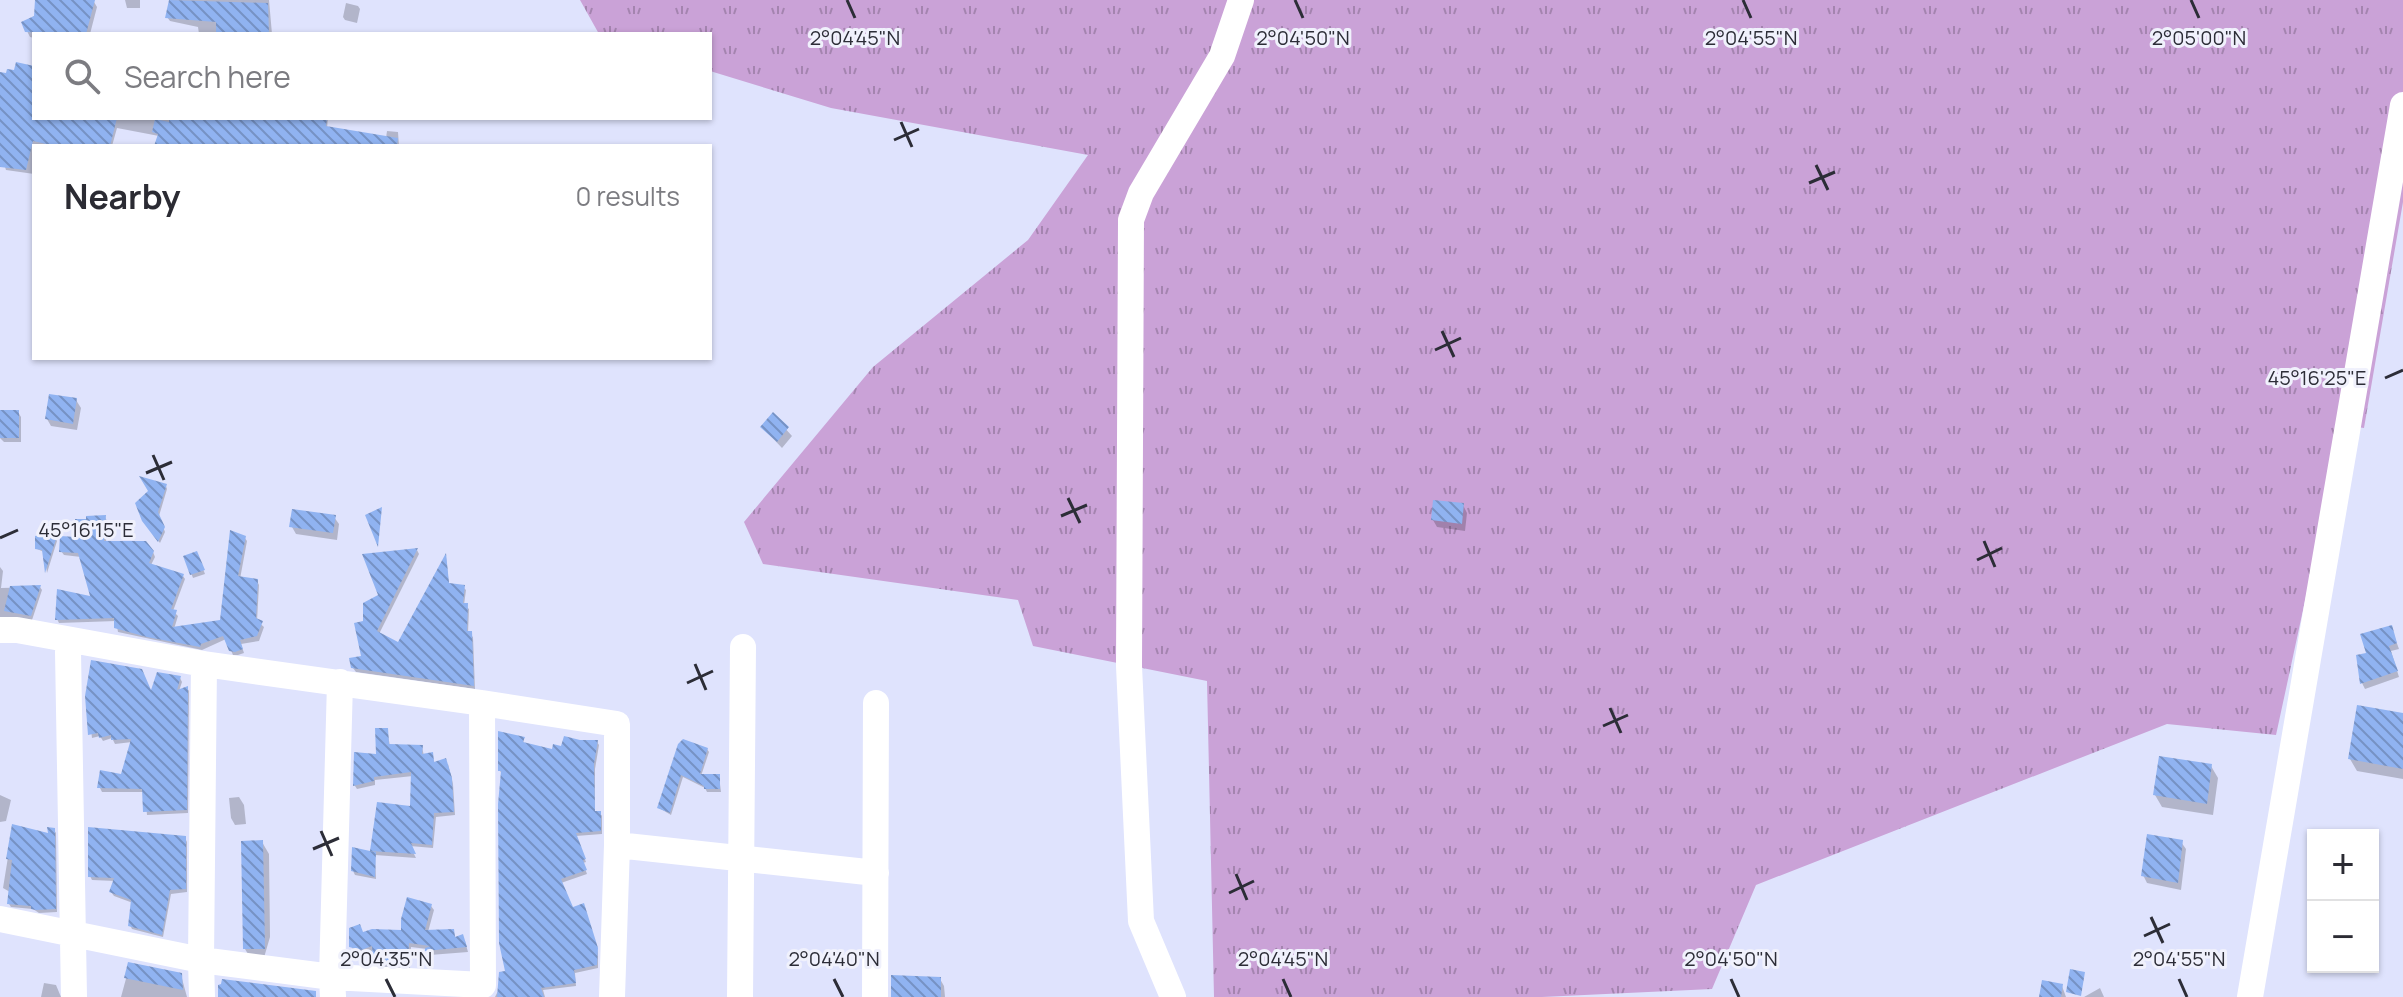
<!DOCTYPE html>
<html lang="en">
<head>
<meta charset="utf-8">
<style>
  body { margin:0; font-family:Manrope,sans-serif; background:#f7f7f7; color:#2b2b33 }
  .controls { position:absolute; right:24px; bottom:24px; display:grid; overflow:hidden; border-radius:0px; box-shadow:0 2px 6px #0004 }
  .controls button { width:72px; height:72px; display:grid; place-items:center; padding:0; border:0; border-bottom:2px solid #e1e1e2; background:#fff; color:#2b2b33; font:40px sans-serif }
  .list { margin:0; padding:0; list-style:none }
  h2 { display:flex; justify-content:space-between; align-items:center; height:104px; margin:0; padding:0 32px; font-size:34px }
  h2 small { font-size:26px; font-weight:400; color:#7c7c81 }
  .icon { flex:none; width:44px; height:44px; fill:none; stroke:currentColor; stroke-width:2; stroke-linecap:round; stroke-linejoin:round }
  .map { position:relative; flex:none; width:2403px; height:997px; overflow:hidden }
  .search { position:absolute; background:#fff; box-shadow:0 2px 6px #0004; left:32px; top:32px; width:680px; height:88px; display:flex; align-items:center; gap:20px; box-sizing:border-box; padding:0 28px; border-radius:0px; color:#7c7c81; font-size:30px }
  .panel { position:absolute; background:#fff; box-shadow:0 2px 6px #0004; left:32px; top:144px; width:680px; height:216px; border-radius:0px }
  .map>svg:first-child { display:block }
  .grass { fill:url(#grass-tufts) }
  .shadow { fill:#0003 }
  .building { fill:url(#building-back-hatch) }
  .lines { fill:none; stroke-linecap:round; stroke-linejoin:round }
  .minor { stroke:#fff; stroke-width:26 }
  .ticks { fill:none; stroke:#2c2d37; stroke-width:3 }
  .ticks-label { font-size:20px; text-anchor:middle; fill:#2c2d37; stroke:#f0f1fc; stroke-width:6; stroke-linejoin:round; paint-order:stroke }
</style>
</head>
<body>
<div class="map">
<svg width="2403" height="997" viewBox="0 0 2403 997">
  <defs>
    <pattern id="grass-tufts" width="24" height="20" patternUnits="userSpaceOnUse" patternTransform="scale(2)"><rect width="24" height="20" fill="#caa2d7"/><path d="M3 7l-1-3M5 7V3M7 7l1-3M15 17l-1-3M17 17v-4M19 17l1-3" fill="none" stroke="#a484af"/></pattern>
    <pattern id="building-back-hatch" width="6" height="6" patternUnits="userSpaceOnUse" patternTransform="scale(2)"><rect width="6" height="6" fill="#90b3f1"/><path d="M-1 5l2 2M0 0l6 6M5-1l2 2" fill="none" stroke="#7692c4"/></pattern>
  </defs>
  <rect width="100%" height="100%" fill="#dfe3fd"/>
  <path class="grass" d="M580 0H2403V202L2364 428 2343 425 2276 735 2167 724 1756 885 1712 989 1542 997H1214L1207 681 1033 646 1018 600 763 564 744 522 873 367 1028 240 1088 155 831 108 710 71V34H599Z"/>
  <path class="shadow" d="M59 0 94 2 97 7 90 34H34V38L30 37 23 23Z
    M125 0H140V8H127Z
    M171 0H269L272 34H199L198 27 170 21 167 17Z
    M346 3 358 6 360 9 357 23 345 20 343 17Z
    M34 68V118H328L327 128 386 138 387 131 398 132 399 146H156L159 136 117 128 112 146H34V174L6 170 0 151V74Z
    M76 400 81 408 77 430 51 426 47 419Z
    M0 412H18L21 417V442H4L0 438Z
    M773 415 792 436 782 448 762 427Z
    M166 486 167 489 159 516 165 532 160 543 146 524Z
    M1463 505 1467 513 1465 531 1437 527 1433 520Z
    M105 517 107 521 106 543 153 552 155 557 151 565 183 576 185 579 173 611 178 616 174 629 222 621 244 537 247 541 240 579 257 581 259 585 257 621 264 627 259 641 241 644 244 653 238 655H233L226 639 202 650 118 632 116 621 59 623 57 619 92 599 81 557 64 555 61 551Z
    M334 517 339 524 337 540 296 534 292 527Z
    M55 538 57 541 47 573 44 552 37 549Z
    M417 550 419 554 379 634 399 644 446 557 449 585 463 587 466 590 464 605 469 609 468 633 473 637 475 689 356 672 353 668 364 658 365 623 380 596 365 556Z
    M198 556 205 574 193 578 185 557Z
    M0 567 3 571 1 588 40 587 42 590 32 620 0 618Z
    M2391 627 2399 649 2391 651 2399 677 2365 689 2362 683 2359 656 2368 654Z
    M180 678 182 682 179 691 187 688 189 691 188 813 147 815 145 792H102L100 788 123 776 132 742 115 744 112 738 103 741 100 736 92 738 87 696 152 695Z
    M2403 715V779L2357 771 2350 759Z
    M387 730 390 746 422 747 424 756 432 755 435 764H448L453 784 455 815 436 817 433 848 410 846 416 858 375 855 376 879 355 875 353 871 372 854 378 804 412 808 413 776 375 780V785L357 789 355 786 356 754 378 756Z
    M523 739 524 744 553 751 597 742 599 745 595 769V813H600L602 816V834L576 836 586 862 583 863 587 874 561 883 573 909 585 908 598 953V968L575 973 576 986 543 990 545 997H495L507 973 503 775 500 771Z
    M680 745 707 749 709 752 701 776H719L721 792H707L705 788 683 777 671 815 659 808Z
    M2211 766 2218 778 2213 815 2162 807 2155 795Z
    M0 795 11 800 6 821 0 822Z
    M239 797 244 805 246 824 235 825 231 818 229 798Z
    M13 826 50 835 54 830 56 833 57 912 39 913 33 909 11 907 9 904 10 892 3 888Z
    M185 838 187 842V892L171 894 163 937 132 929 130 925 133 903 114 896 111 892 115 881 92 880 90 876Z
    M262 842 269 854 270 937 263 961H252L245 949Z
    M2181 842 2186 849 2181 890 2147 883 2143 875Z
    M431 906 434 910 428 932 453 931 456 939 465 941 468 952 430 955 427 949 411 947 410 969 377 967 374 951 365 954 354 951 351 946 363 934 403 932Z
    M130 964 181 975 187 997H121Z
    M940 979 944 986 945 997H893Z
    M44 983 56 985 61 997H41Z
    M2062 986 2066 997H2041Z
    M2100 988 2104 997H2084Z"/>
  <path class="building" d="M35 0H95L86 34 25 32 21 22 34 16Z
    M169 0 268 3 269 34 240 32V34H216V22L165 18Z
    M16 62 34 66V118H117L110 146H55L33 141 26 170 0 167V72L6 73 7 69 14 70Z
    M169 118H320L327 119 326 126 398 138 397 146H154L158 134 152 132 155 119 169 122Z
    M49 394 77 398 73 424 45 419Z
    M0 410H19V438H0Z
    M773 412 789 427 777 442 760 427Z
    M139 476 167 484 158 512 165 527 158 542 142 521 135 503 148 491Z
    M1433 500 1464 503 1462 524 1431 520Z
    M382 507 378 547 365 515Z
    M292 509 336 515 333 533 289 527Z
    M106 515 104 541H146L154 551 149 563 184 574 171 609 177 610 172 627 220 620 230 530 246 536 238 576 258 579 256 618 263 621 257 636 240 640 243 649 235 652 229 651 223 636 201 644 200 647 147 637 114 628V618L55 620 57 589 90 596 78 553 59 552 60 536 76 537 75 519H86V516Z
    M40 535 57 536 45 573 42 550 35 549V536Z
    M418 548 377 631 398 642 446 553 449 583 465 585 463 603H468L467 631H472L474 686 351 668 349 658 361 656 354 623 363 621V603L378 595 362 554Z
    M197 551 205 570 190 575 183 556Z
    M41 585 31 616 4 611 10 586Z
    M2392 625 2397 643 2389 646 2398 671 2360 684 2356 655 2366 653 2360 634Z
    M91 660 142 669 151 690 157 672 181 676 177 690 188 686 187 810 143 812 142 789 97 788 100 770 121 774 131 739 111 740V735L99 738 98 733 88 735 85 696Z
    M2357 705 2403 713V769L2348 759Z
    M375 728H388L389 744 423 745 422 754 433 752 434 762 446 758 452 778 454 812 434 813 432 845 411 843 416 854 370 851 376 852 375 877 351 871 352 847 370 851 377 802 410 806 411 772 374 777V781L353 786 354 752 376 754Z
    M498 731 525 737 523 742 552 749 553 744 561 746 564 736 580 740H598L594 764 595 811H601V831L576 833 586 859 583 860 587 870 561 879 573 907 584 903 598 948 597 965 574 970 576 983 541 988 544 997H497L499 972 505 971 499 943 498 804 501 771H498Z
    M683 739 708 748 700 774H720V789H704V786L681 775 670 813 657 808 678 744Z
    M2159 756 2212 764 2207 804 2153 795Z
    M12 824 48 833 47 827 55 828 56 909 36 910 31 909V906L7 904 12 860 6 859Z
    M88 827 186 836V889L170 890 162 935 128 926 131 900 109 892 114 878 88 877Z
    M2147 834 2183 840 2178 883 2141 876Z
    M263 840 265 949H243L241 841Z
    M407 897 432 904 425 930 454 929 455 937 463 934 467 947 425 951V948L430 946 409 943 408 965 373 963 372 946 361 950 349 947V928L360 924 363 932 372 929 401 930V919Z
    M128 962 182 973 183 990 124 978Z
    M2070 969 2085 972 2081 996 2066 992Z
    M891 975 941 977V997H891Z
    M222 979 316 991V997H218V985L221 984Z
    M2042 980 2063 984 2061 997H2039Z"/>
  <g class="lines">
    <path class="minor" d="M0 630H17L204 664
      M71 640 68 652 74 997
      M482 703 617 724V845
      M0 919 201 960 202 997
      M333 997 332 977 201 960 204 664 482 703 483 985 332 977 340 682
      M612 997 617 845 876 873
      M740 997 743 647
      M875 997 876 703
      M1173 997 1141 921 1129 666 1131 220 1141 193 1222 56 1241 0
      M2250 997 2403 105"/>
  </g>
  <path class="ticks" d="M847 0 855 18M1295 0 1303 18M1743 0 1751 18M2191 0 2199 18M901 122 912 147M894 140 919 129M1816 165 1828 190M1809 183 1835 172M1442 331 1454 357M1435 350 1461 338M2385 378 2403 370M153 455 164 480M146 473 172 462M1068 498 1080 523M1061 516 1087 505M0 538 18 530M1984 541 1995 567M1977 560 2002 548M695 664 706 690M687 683 713 671M1610 708 1621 733M1603 726 1628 715M321 831 332 856M313 849 339 838M1236 874 1247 900M1229 893 1254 881M2151 917 2163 943M2144 936 2170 924M386 979 395 997M834 979 843 997M1283 979 1291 997M1731 979 1739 997M2179 979 2187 997"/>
  <g class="ticks-label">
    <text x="1303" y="45">2°04'50"N</text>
    <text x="855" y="45">2°04'45"N</text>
    <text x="1751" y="45">2°04'55"N</text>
    <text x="2199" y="45">2°05'00"N</text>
    <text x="2317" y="385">45°16'25"E</text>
    <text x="86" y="537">45°16'15"E</text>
    <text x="386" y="966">2°04'35"N</text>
    <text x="834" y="966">2°04'40"N</text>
    <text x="1283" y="966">2°04'45"N</text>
    <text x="1731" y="966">2°04'50"N</text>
    <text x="2179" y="966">2°04'55"N</text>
  </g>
</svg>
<div class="controls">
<button>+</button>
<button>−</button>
</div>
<div class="search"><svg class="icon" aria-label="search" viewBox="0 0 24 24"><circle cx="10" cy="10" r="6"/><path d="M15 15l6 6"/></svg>Search here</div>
<section class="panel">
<h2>Nearby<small>0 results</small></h2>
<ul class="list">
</ul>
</section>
</div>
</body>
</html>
